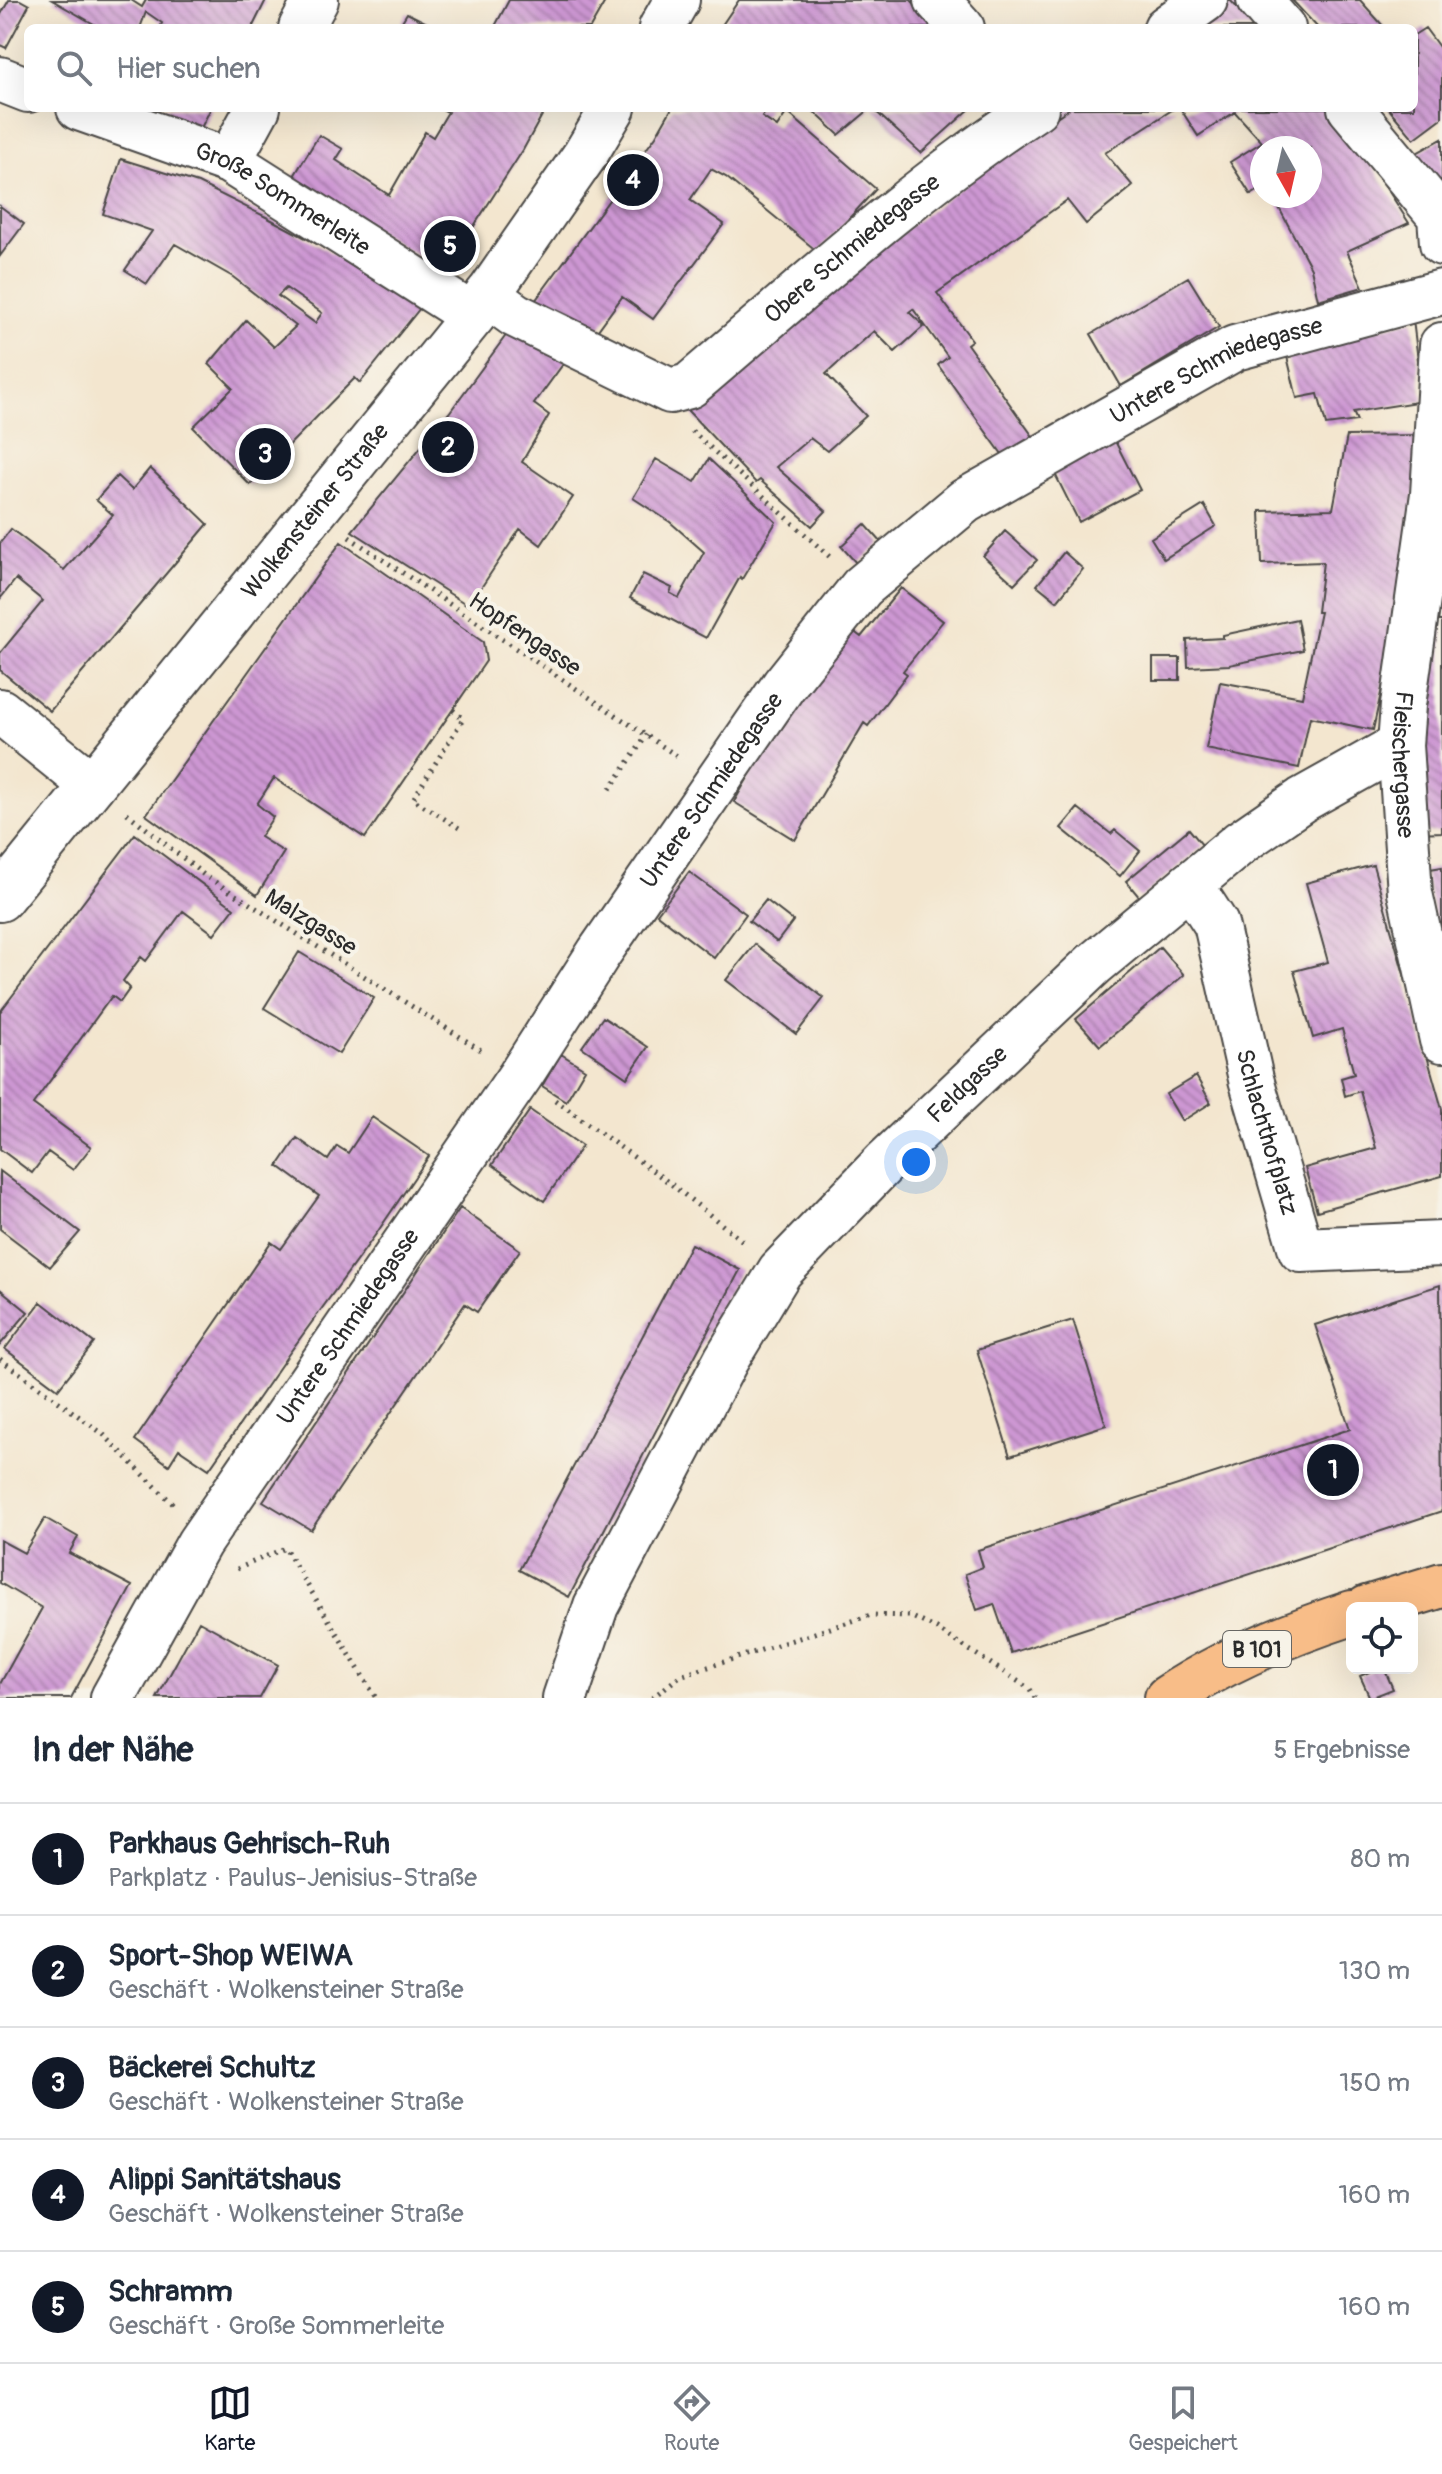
<!DOCTYPE html>
<html lang="de">
<head>
<meta charset="utf-8">
<style>
  body { margin:0; font-family:Pangolin,sans-serif; background:#f6f6f7; color:#1f2937 }
  .controls { position:absolute; right:24px; bottom:24px; display:grid; overflow:hidden; border-radius:12px; box-shadow:0 8px 32px #0002 }
  .controls button { width:72px; height:72px; display:grid; place-items:center; padding:0; border:0; border-bottom:2px solid #e0e1e3; background:#fff; color:#1f2937; font:40px sans-serif }
  .compass { position:absolute; left:1250px; top:136px; width:72px; height:72px; border-radius:50%; background:#fff; box-shadow:0 8px 32px #0002; rotate:172deg }
  .you { position:absolute; left:916px; top:1162px; width:28px; height:28px; margin:-20px; border:6px solid #fff; border-radius:50%; background:#1a73e8; box-shadow:0 0 0 12px #1a73e833 }
  .badge { display:grid; place-items:center; width:52px; height:52px; border-radius:50%; background:#111827; color:#fff; font-size:26px; font-weight:700 }
  .pin { position:absolute; translate:-50% -50%; border:4px solid #fff; box-shadow:0 2px 8px #0006 }
  .list { margin:0; padding:0; list-style:none }
  h2 { display:flex; justify-content:space-between; align-items:center; height:104px; margin:0; padding:0 32px; font-size:34px }
  h2 small { font-size:26px; font-weight:400; color:#747a83 }
  .list li { display:grid; grid-template-columns:52px 1fr auto; gap:24px; align-items:center; box-sizing:border-box; height:112px; padding:0 32px; border-top:2px solid #e0e1e3 }
  .list b { display:block; font-size:30px; white-space:nowrap }
  .list p { margin:0; font-size:26px; white-space:nowrap; color:#747a83 }
  .list em { font-size:26px; font-style:normal; color:#747a83 }
  .icon { flex:none; width:44px; height:44px; fill:none; stroke:currentColor; stroke-width:2; stroke-linecap:round; stroke-linejoin:round }
  .map { position:relative; flex:none; width:1442px; height:1698px; overflow:hidden }
  .search { position:absolute; background:#fff; box-shadow:0 8px 32px #0002; left:24px; right:24px; top:24px; height:88px; display:flex; align-items:center; gap:20px; box-sizing:border-box; padding:0 28px; border-radius:12px; color:#747a83; font-size:30px }
  .sheet { height:664px; background:#fff }
  nav { display:flex; justify-content:space-around; align-items:center; box-sizing:border-box; height:112px; border-top:2px solid #e0e1e3; background:#fff; font-size:22px; color:#747a83 }
  nav a { display:grid; justify-items:center; gap:4px }
  nav .on { color:#111827 }
  .map>svg:first-child { display:block }
  .building { fill:url(#building-back-hatch); fill-rule:evenodd }
  .lines { fill:none; stroke-linecap:round; stroke-linejoin:round }
  .street-casing { stroke:#494744; stroke-width:48 }
  .primary-casing { stroke:#494744; stroke-width:48 }
  .path { stroke:#494744; stroke-width:5; stroke-dasharray:2 6; stroke-linecap:butt }
  .street { stroke:#fff; stroke-width:44 }
  .primary { stroke:#f8bd88; stroke-width:44 }
  .labels { text-anchor:middle; stroke-width:8; stroke-linejoin:round; paint-order:stroke }
  .shield { fill:#f7f3e8; stroke:#686764; stroke-width:2 }
  .shield-label { font-size:22px; font-weight:bold; fill:#2b2b2b }
  .street-label { font-size:24px; fill:#2b2b2b; stroke:#f7f3e8 }
</style>
</head>
<body>
<div class="map">
<svg width="1442" height="1698" viewBox="0 0 1442 1698">
  <defs>
    <pattern id="building-back-hatch" width="6" height="6" patternUnits="userSpaceOnUse" patternTransform="scale(2)"><rect width="6" height="6" fill="#cd97d3"/><path d="M-1 5l2 2M0 0l6 6M5-1l2 2" fill="none" stroke="#a77bab"/></pattern>
  </defs>
  <rect width="100%" height="100%" fill="#f7f3e8"/>
  <filter id="ink" filterUnits="userSpaceOnUse"><feTurbulence type="fractalNoise" baseFrequency=".0125" numOctaves="2"/><feDisplacementMap in="SourceGraphic" scale="16" xChannelSelector="R" yChannelSelector="G"/><feConvolveMatrix kernelMatrix="1 2 1 2 8 2 1 2 1" color-interpolation-filters="sRGB"/></filter>
  <filter id="wash" filterUnits="userSpaceOnUse"><feTurbulence type="fractalNoise" baseFrequency=".006" numOctaves="4" result="noise"/><feDisplacementMap in="SourceGraphic" scale="32" xChannelSelector="R" yChannelSelector="G"/><feGaussianBlur stdDeviation="1.8" result="paint"/><feColorMatrix in="noise" values="0 0 0 0 0 0 0 0 0 0 0 0 0 0 0 0 0 1.4 0 .05"/><feComposite in="paint" operator="in"/></filter>
  <g filter="url(#wash)">
    <rect width="100%" height="100%" fill="#f3e6cf"/>
    <g id="blocks">
      <path class="building" d="M9 0H20L29 5 6 48 0 45V16Z
        M52 0H131L142 7 146 0H266L252 28H160L162 23 146 12 140 28H101Z
        M509 0H606L590 28H494Z
        M739 0H911L937 28H720Z
        M1230 0 1256 28H1189Z
        M1292 0H1360L1385 28H1318Z
        M407 13 437 28H398Z
        M1425 28 1442 51V118L1414 139 1388 108H1414V35Z
        M148 108H211L200 130Z
        M440 108H546L523 150 445 271 291 181 319 135 343 149 336 160 389 195 425 132 433 137 448 112Z
        M672 108H768L762 117 777 127 787 112 876 189 818 252 726 177 711 169 690 200 724 224 653 319 622 297 590 341 535 301 656 136Z
        M810 108H871L839 135Z
        M872 108H971L921 153Z
        M1070 108H1175L1105 153 1133 186 1086 224 1067 200 937 293 972 340 967 344 1034 438 1002 454 938 365 948 357 913 309 909 312 924 326 895 352 874 331 826 374 866 416 827 451 810 438 776 467 826 511 812 526 760 480 756 483 688 411 863 262 1023 140Z
        M1180 108H1327L1361 148 1409 223 1347 251 1363 287 1318 300 1311 268 1278 206 1298 196H1310V148H1262V188L1251 195 1230 162 1262 142 1235 112 1198 136Z
        M1442 139V201L1415 154Z
        M121 159 198 183 268 218 317 244 420 308 360 383 355 378 250 485 193 427 233 388 209 364 246 320 274 347 296 326 233 277 175 244 147 284 125 270 152 231 103 214ZM286 288 322 313 315 323 278 296Z
        M0 206 24 224 0 256Z
        M1188 277 1219 327 1121 386 1091 334Z
        M1413 320 1423 401 1353 412 1357 421 1326 425 1318 394 1297 398 1286 352Z
        M510 330 566 360 534 404 549 415 522 462 573 497 541 545 520 529 469 606 352 531 449 413Z
        M1422 435 1398 614 1373 730 1310 717 1299 768 1206 749 1220 682 1302 697 1320 612H1317L1323 562 1262 564 1260 511 1333 509 1347 436Z
        M1115 441 1140 490 1079 522 1054 472Z
        M656 459 695 482 709 459 776 522 742 579 740 577 706 638 630 598 643 574 672 588 670 593 679 598 704 552 670 522 633 498Z
        M150 468 208 524 50 711 0 670V653L43 601 16 579 0 599V543L11 529 64 570 113 515 96 500 117 476 132 490Z
        M1204 505 1216 526 1164 559 1151 538Z
        M865 524 882 543 857 564 841 546Z
        M1005 531 1037 560 1014 584 983 556Z
        M341 542 483 642 486 661 365 838 274 778 257 804 273 817 260 837 284 852 257 895 146 815Z
        M1064 552 1083 569 1057 601 1037 585Z
        M901 588 943 621 903 671 907 674 868 726 864 723 795 840 734 802 803 682 848 627 861 637Z
        M1297 619 1303 650 1229 665 1188 667 1187 640 1223 638V635Z
        M1436 621H1442V832L1417 833 1420 760Z
        M1153 658H1180V680H1153Z
        M1078 808 1111 834 1115 830 1140 851 1120 876 1061 828Z
        M1189 829 1203 846 1140 898 1126 881Z
        M135 834 234 908 214 934 183 911 146 961 141 957 123 981 130 988 120 1002 112 996 33 1104 91 1147 73 1170 48 1152 32 1173 0 1149V1012Z
        M1373 865 1442 1109V1176L1317 1211 1305 1168 1376 1148 1360 1091 1345 1096 1341 1078 1354 1074 1342 1029 1313 1038 1294 971 1328 962 1306 883Z
        M1442 867V951L1424 870Z
        M689 872 746 914 714 958 657 914Z
        M766 900 793 921 777 942 749 921Z
        M755 944 824 998 796 1034 726 980Z
        M1160 947 1184 975 1100 1046 1076 1019Z
        M299 952 374 998 339 1054 264 1008Z
        M603 1017 648 1047 627 1078 582 1047Z
        M561 1054 585 1069 566 1101 542 1086Z
        M1196 1076 1211 1103 1182 1121 1166 1094Z
        M530 1110 582 1146 544 1201 492 1165Z
        M372 1117 429 1156 376 1234 288 1355 209 1469 179 1449 169 1465 135 1440 271 1242 281 1249 319 1196 278 1166 297 1138 328 1160 337 1146 348 1153Z
        M0 1171 80 1232 50 1267 0 1229Z
        M460 1208 520 1250 477 1312 465 1304 311 1530 263 1501Z
        M691 1244 740 1270 569 1597 519 1570Z
        M1440 1285 1442 1511 1011 1653 994 1604 977 1610 965 1574 983 1567 978 1550 1350 1429 1315 1325Z
        M0 1289 28 1312 0 1345Z
        M41 1302 94 1343 58 1389 5 1349Z
        M1073 1320 1106 1425 1010 1456 977 1350Z
        M45 1518 78 1537 69 1553 132 1586 71 1698H0V1684L42 1608 0 1583V1540L24 1553Z
        M199 1621 278 1665 260 1698H157Z
        M1378 1668H1384L1393 1689 1370 1698 1360 1676Z"/>
    </g>
  </g>
  <g filter="url(#ink)">
    <use href="#blocks" fill-opacity="0" stroke="#494744" stroke-width="2"/>
    <g class="lines">
      <g class="street-casing">
        <g id="street">
          <path d="M937 0 962 28"/>
          <path d="M1259 0 1283 28"/>
          <path d="M301 28 316 0"/>
          <path d="M661 28 677 0"/>
          <path d="M1166 28 1205 0"/>
          <path d="M0 79 28 90"/>
          <path id="s1" d="M79 108 229 161 473 316"/>
          <path d="M1350 108 1440 216 1442 243"/>
          <path d="M229 161 258 108"/>
          <path id="s2" d="M487 295 515 315 670 391 689 386C802 290 912 189 1036 108"/>
          <path id="s3" d="M1442 345 1433 494 1403 705 1400 745 1410 893 1442 1040"/>
          <path d="M0 711 92 785"/>
          <path id="s4" d="M1190 884 1216 924 1251 1079 1301 1250 1442 1244"/>
          <path id="s5" d="M0 899 473 316 585 155 613 108"/>
          <path id="s6" d="M113 1698 199 1543 520 1076 599 953 784 685 862 587 965 501 1235 348 1442 292"/>
          <path id="s7" d="M565 1698 596 1606 726 1360 780 1271 885 1162 1094 964 1241 842 1302 800 1400 745"/>
        </g>
      </g>
      <g class="primary-casing">
        <path id="primary" d="M1367 1608 1442 1585
          M1167 1698C1224 1660 1287 1634 1352 1613"/>
      </g>
      <path class="path" d="M692 431 832 559
        M349 537 680 758
        M453 710 463 719 413 799 464 831
        M610 789 647 735
        M127 813 204 875 484 1052
        M555 1100 671 1184 745 1243
        M0 1359 103 1434 173 1504
        M237 1569 285 1548 376 1698
        M652 1698 680 1676 871 1615 910 1616 937 1629 1030 1689 1035 1698"/>
      <use href="#street" class="street"/>
      <use href="#primary" class="primary"/>
    </g>
  </g>
  <g class="labels">
    <rect class="shield" x="1223" y="1631" width="68" height="36" rx="6"/>
    <g class="shield-label">
      <text x="1257" y="1657">B 101</text>
    </g>
    <g class="street-label">
      <text dy="8" stroke="none"><textPath href="#s1" startOffset="224">Große Sommerleite</textPath></text>
      <text dy="8" stroke="none"><textPath href="#s2" startOffset="440">Obere Schmiedegasse</textPath></text>
      <text dy="8" stroke="none"><textPath href="#s6" startOffset="1760">Untere Schmiedegasse</textPath></text>
      <text dy="8" stroke="none"><textPath href="#s5" startOffset="500">Wolkensteiner Straße</textPath></text>
      <text transform="translate(525 634) rotate(34)" y="8">Hopfengasse</text>
      <text dy="8" stroke="none"><textPath href="#s3" startOffset="422">Fleischergasse</textPath></text>
      <text dy="8" stroke="none"><textPath href="#s6" startOffset="1088">Untere Schmiedegasse</textPath></text>
      <text transform="translate(311 922) rotate(32)" y="8">Malzgasse</text>
      <text dy="8" stroke="none"><textPath href="#s7" startOffset="744">Feldgasse</textPath></text>
      <text dy="8" stroke="none"><textPath href="#s4" startOffset="262">Schlachthofplatz</textPath></text>
      <text dy="8" stroke="none"><textPath href="#s6" startOffset="440">Untere Schmiedegasse</textPath></text>
    </g>
  </g>
</svg>
<div class="controls">
<button><svg class="icon" aria-label="locate" viewBox="0 0 24 24"><circle cx="12" cy="12" r="6"/><path d="M12 2v4M12 18v4M2 12h4M18 12h4"/></svg></button>
</div>
<svg class="compass" viewBox="-18 -18 36 36"><path d="M0-13l5 13h-10z" fill="#e53935"/><path d="M0 13l5-13h-10z" fill="#747a83"/></svg>
<div class="you"></div>
<div class="pin badge" style="left:1333px;top:1470px">1</div>
<div class="pin badge" style="left:448px;top:447px">2</div>
<div class="pin badge" style="left:265px;top:454px">3</div>
<div class="pin badge" style="left:633px;top:180px">4</div>
<div class="pin badge" style="left:450px;top:246px">5</div>
<div class="search"><svg class="icon" aria-label="search" viewBox="0 0 24 24"><circle cx="10" cy="10" r="6"/><path d="M15 15l6 6"/></svg>Hier suchen</div>
</div>
<section class="sheet">
<h2>In der Nähe<small>5 Ergebnisse</small></h2>
<ul class="list">
<li><span class="badge">1</span><div><b>Parkhaus Gehrisch-Ruh</b><p>Parkplatz · Paulus-Jenisius-Straße</p></div><em>80 m</em></li>
<li><span class="badge">2</span><div><b>Sport-Shop WEIWA</b><p>Geschäft · Wolkensteiner Straße</p></div><em>130 m</em></li>
<li><span class="badge">3</span><div><b>Bäckerei Schultz</b><p>Geschäft · Wolkensteiner Straße</p></div><em>150 m</em></li>
<li><span class="badge">4</span><div><b>Alippi Sanitätshaus</b><p>Geschäft · Wolkensteiner Straße</p></div><em>160 m</em></li>
<li><span class="badge">5</span><div><b>Schramm</b><p>Geschäft · Große Sommerleite</p></div><em>160 m</em></li>
</ul>
</section>
<nav>
<a class="on"><svg class="icon" aria-label="map" viewBox="0 0 24 24"><path d="M3 6l6-2 6 2 6-2v14l-6 2-6-2-6 2zM9 4v14M15 6v14"/></svg>Karte</a>
<a><svg class="icon" aria-label="directions" viewBox="0 0 24 24"><path d="M12 3l9 9-9 9-9-9zM9 14v-3h6M13 9l2 2-2 2"/></svg>Route</a>
<a><svg class="icon" aria-label="saved" viewBox="0 0 24 24"><path d="M7 4h10v16l-5-4-5 4z"/></svg>Gespeichert</a>
</nav>
</body>
</html>
